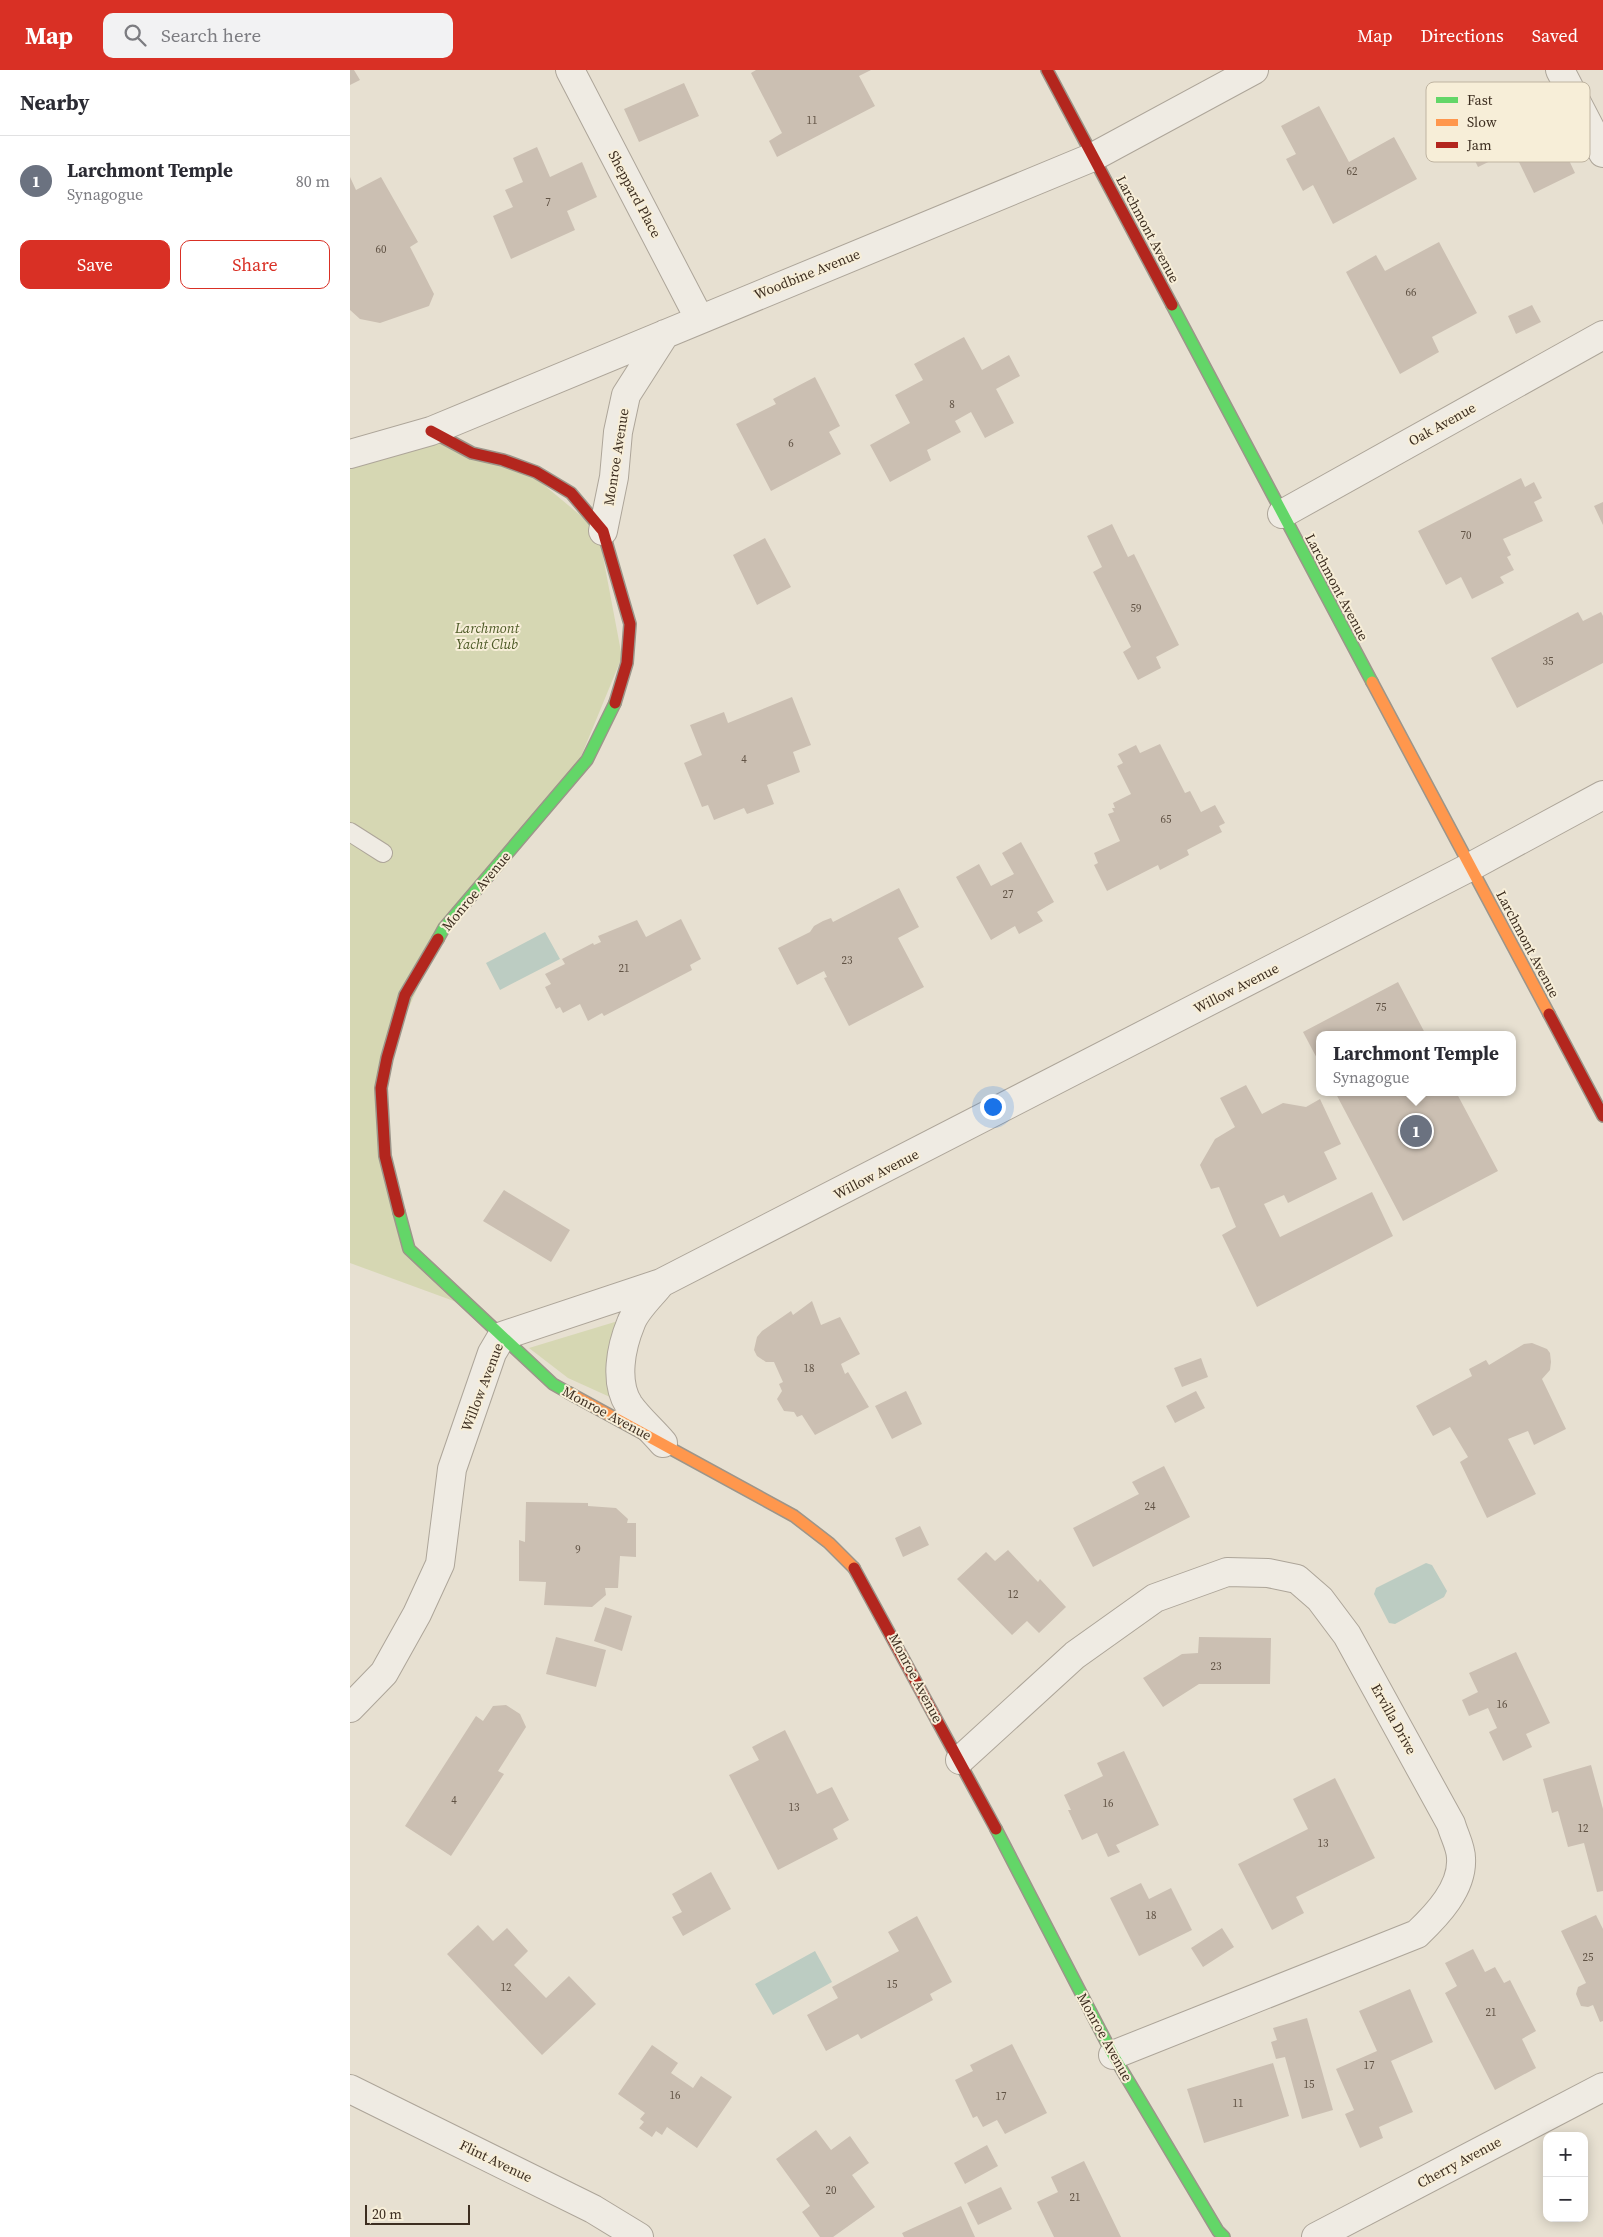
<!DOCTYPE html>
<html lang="en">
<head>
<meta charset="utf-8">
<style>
  body { margin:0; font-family:"Source Serif 4",serif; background:#f2f2f3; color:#2b2b33 }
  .controls { position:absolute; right:15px; bottom:15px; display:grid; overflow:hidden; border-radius:10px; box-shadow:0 2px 12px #0003 }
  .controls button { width:45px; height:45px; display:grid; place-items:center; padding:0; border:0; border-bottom:1px solid #e1e1e2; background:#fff; color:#2b2b33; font:25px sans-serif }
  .scale { position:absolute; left:15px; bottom:12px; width:105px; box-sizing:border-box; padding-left:5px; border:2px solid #3d2e20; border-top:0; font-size:14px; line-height:18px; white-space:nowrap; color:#3d2e20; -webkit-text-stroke:4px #f7eed8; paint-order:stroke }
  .you { position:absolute; left:642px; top:1036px; width:18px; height:18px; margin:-12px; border:4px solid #fff; border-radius:50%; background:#1a73e8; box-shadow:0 0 0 8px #1a73e833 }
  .badge { display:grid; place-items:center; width:32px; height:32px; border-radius:50%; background:#d93025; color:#fff; font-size:16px; font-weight:700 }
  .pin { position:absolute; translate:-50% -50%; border:2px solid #fff; box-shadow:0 1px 5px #0006 }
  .popup { position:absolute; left:966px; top:961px; width:200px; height:65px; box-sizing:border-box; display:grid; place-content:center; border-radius:10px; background:#fff; filter:drop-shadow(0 1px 4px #0005); font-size:16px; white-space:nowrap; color:#7c7c81 }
  .popup b { font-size:19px; color:#2b2b33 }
  .popup::after { content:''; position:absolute; left:50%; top:100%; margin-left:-10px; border:10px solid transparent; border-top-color:#fff }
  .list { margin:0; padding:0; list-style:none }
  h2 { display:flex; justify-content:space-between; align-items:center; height:65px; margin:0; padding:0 20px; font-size:21px }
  h2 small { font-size:16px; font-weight:400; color:#7c7c81 }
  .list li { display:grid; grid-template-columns:32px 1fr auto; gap:15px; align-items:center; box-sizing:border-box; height:90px; padding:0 20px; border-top:1px solid #e1e1e2 }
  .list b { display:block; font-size:19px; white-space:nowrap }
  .list p { margin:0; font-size:16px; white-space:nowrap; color:#7c7c81 }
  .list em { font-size:16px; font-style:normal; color:#7c7c81 }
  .actions { display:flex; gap:10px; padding:15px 20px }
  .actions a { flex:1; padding:11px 0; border:1px solid #d93025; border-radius:10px; text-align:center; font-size:18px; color:#d93025 }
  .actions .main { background:#d93025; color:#fff }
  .icon { flex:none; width:28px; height:28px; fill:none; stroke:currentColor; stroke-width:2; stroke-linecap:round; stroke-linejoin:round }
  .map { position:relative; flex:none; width:1253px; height:2167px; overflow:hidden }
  header { display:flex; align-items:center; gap:30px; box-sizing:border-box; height:70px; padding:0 25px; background:#d93025; color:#fff }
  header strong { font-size:24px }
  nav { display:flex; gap:28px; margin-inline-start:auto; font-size:18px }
  .search { width:350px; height:45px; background:#f2f2f3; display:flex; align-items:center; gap:12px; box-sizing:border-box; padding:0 18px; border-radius:10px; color:#7c7c81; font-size:19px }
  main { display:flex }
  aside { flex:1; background:#fff }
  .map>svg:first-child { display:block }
  .green { fill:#d6d7b3 }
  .water { fill:#bcccc2 }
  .building { fill:#cbbfb2 }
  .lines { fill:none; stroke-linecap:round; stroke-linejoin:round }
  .lane-casing { stroke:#ada599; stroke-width:20 }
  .street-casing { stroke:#ada599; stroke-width:30 }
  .fast-casing { stroke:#9c958a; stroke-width:14 }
  .slow-casing { stroke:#9c958a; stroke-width:14 }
  .jam-casing { stroke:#9c958a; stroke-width:14 }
  .lane { stroke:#efebe3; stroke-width:18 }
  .street { stroke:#efebe3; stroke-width:28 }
  .fast { stroke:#63d668; stroke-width:11 }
  .slow { stroke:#ff974d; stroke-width:11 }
  .jam { stroke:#b3261e; stroke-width:11 }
  .labels { text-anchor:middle; stroke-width:4; stroke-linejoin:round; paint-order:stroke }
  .number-label { font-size:11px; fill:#605244 }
  .street-label { font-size:14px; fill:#3d2e20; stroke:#f7eed8 }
  .park-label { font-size:14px; font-style:italic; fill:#4d5a26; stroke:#f7eed8 }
  .key { fill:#f7eed8; stroke:#bfb4a1; stroke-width:1 }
  .key-label { font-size:14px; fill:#3d2e20 }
</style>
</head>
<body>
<header>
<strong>Map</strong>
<div class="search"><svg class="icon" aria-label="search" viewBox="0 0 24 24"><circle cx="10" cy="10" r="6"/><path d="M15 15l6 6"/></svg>Search here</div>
<nav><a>Map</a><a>Directions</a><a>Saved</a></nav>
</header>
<main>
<aside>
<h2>Nearby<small></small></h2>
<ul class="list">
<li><span class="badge" style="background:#6b7280">1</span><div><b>Larchmont Temple</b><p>Synagogue</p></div><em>80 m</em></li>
</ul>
<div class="actions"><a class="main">Save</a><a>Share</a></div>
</aside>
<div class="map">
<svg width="1253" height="2167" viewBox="0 0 1253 2167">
  <rect width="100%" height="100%" fill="#e7e0d1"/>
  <path class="green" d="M80 367 182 405 248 460 272 587 230 689 102 840 26 1012 53 1178 112 1234 0 1193V385Z
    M268 1251 271 1332 218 1308 179 1278Z"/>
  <path class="water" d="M195 862 210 889 150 920 136 893Z
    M1076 1493 1082 1495 1097 1521 1094 1527 1045 1554 1039 1553 1024 1524 1026 1518Z
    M465 1881 482 1912 423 1945 405 1914Z"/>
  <path class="building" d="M0 0H4L10 10 0 15Z
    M406 0H521L509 6 525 36 427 87 419 71 432 63 401 3Z
    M334 13 349 46 289 72 274 39Z
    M1142 19 1166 68 1157 72 1161 81 1128 97 1100 40Z
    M969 36 999 92 1044 67 1067 109 983 154 963 115 953 121 936 89 946 84 931 56Z
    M1208 67 1225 103 1184 123 1167 88Z
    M187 77 200 107 232 92 247 127 217 141 225 160 161 189 143 146 163 137 155 120 173 112 163 88Z
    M0 107 6 120 31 107 68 172 60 177 84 224 79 236 30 253 10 249 0 240Z
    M1089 172 1127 243 1082 267 1089 282 1050 304 996 202 1026 185 1035 201Z
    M1182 235 1191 252 1166 264 1158 246Z
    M614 267 632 300 659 285 670 306 646 319 664 353 635 368 621 342 605 351 611 362 577 380 581 390 540 412 520 375 560 353 545 325 573 310 564 294Z
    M465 307 490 356 479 362 491 384 421 421 386 354 426 334 423 329Z
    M1171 408 1175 417 1184 412 1192 428 1184 432 1193 451 1153 469 1161 485 1157 487 1164 500 1150 507 1154 513 1122 529 1111 507 1096 515 1068 461Z
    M1253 432V455L1244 436Z
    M762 454 778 487 784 484 829 575 806 587 811 598 788 610 773 582 781 577 743 502 752 497 737 466Z
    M415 468 441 517 407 535 383 485Z
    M1228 542 1233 551 1251 542 1253 546V593L1167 638 1141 588Z
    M442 627 461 675 443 682 450 702 417 715 424 734 397 744 394 738 364 750 358 735 352 737 334 693 352 685 340 655 374 642 378 653Z
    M810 674 835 723 840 721 851 742 865 735 875 753 869 756 872 762 837 780 839 785 810 800 808 795 757 821 744 795 748 793 744 783 770 771 758 744 764 742 762 738H765L763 733 781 724 767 696 773 693 768 684 786 675 790 683Z
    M671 772 704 832 687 842 693 851 669 864 665 856 641 870 606 807 629 794 641 816 664 804 652 783Z
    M549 818 569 857 548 868 574 917 499 956 474 908 477 907 474 901 447 915 428 878 460 862 464 856 473 851 481 848 483 852Z
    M331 849 351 889 340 895 342 900 254 946 252 943 238 951 230 934 213 943 210 937 206 939 195 917 201 914 195 904 215 894 212 889 243 873 244 875 251 872 248 866 287 850 296 867Z
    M1048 912 1076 965H970V994L953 962Z
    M896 1015 912 1044 933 1033 956 1037 970 1029 991 1074 974 1082 987 1109 938 1133 934 1125 914 1134 930 1167 1022 1122 1043 1166 907 1237 872 1165 886 1157 869 1117 861 1119 850 1095 865 1069 885 1057 870 1028Z
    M985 1022H1106L1148 1101 1053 1151Z
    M154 1120 220 1160 201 1192 133 1151Z
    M462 1231 471 1255 490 1247 510 1284 491 1294 495 1304 498 1302 519 1337 465 1365 452 1345 447 1347 444 1342 434 1341 427 1329 432 1321 429 1314 433 1312 424 1292H416L407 1286 404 1280 407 1267 412 1261 441 1241 443 1245Z
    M1182 1273 1197 1279 1200 1283 1201 1292 1200 1300 1192 1309 1216 1359 1184 1375 1178 1361 1158 1369 1186 1424 1137 1448 1110 1392 1118 1387 1100 1357 1083 1366 1066 1336 1122 1306 1119 1299 1136 1290 1139 1295 1174 1274Z
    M851 1288 858 1307 832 1317 824 1298Z
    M556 1321 572 1354 542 1369 525 1336Z
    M846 1321 855 1338 825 1353 816 1336Z
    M814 1396 840 1447 743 1497 723 1458 789 1424 782 1412Z
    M176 1432 238 1433V1436L266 1438 278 1449 277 1453H286V1487L270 1486 268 1518H255L256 1525 242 1537 194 1535 196 1512 169 1511V1470L175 1472Z
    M570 1456 579 1475 553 1487 545 1468Z
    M658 1480 688 1512 690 1509 716 1537 689 1563 677 1551 662 1565 607 1509 636 1482 645 1491Z
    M255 1537 282 1546 272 1581 244 1571Z
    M206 1567 256 1580 246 1617 196 1604Z
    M849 1567 921 1568 920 1614H849L813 1637 793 1608 832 1584 848 1583Z
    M1166 1582 1200 1653 1176 1664 1182 1677 1153 1691 1139 1662 1147 1658 1138 1638 1119 1646 1112 1630 1128 1622 1119 1603Z
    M156 1635 170 1644 176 1657 148 1701 154 1704 101 1786 55 1756 126 1646 133 1651 143 1636Z
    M435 1660 467 1724 482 1717 499 1750 483 1759 488 1769 428 1800 379 1705 409 1690 402 1677Z
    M774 1681 809 1755 766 1775 770 1782 758 1787 747 1763 732 1770 718 1740H721L714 1725 753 1706 747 1693Z
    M1241 1695 1253 1739V1821L1247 1822 1234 1773 1218 1777 1208 1741 1202 1743 1193 1709Z
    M985 1708 1025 1788 946 1827 954 1843 922 1860 888 1794 958 1759 943 1729Z
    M361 1802 381 1839 333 1866 322 1847 332 1842 322 1824Z
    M791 1813 799 1829 821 1818 842 1860 789 1886 760 1828Z
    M1246 1845 1253 1859V1951L1250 1952 1243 1935 1238 1937 1231 1936 1226 1924 1228 1917 1236 1913 1211 1861Z
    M567 1846 602 1912 580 1924 583 1930 511 1969 508 1964 476 1981 457 1945 488 1928 482 1917 549 1881 538 1862Z
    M128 1855 143 1871 157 1858 178 1881 164 1895 196 1928 219 1906 246 1934 192 1985 97 1884Z
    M872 1858 884 1877 853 1897 841 1878Z
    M1123 1879 1135 1902 1145 1897 1154 1913 1160 1910 1186 1961 1172 1969 1186 1998 1145 2020 1095 1923 1107 1916 1095 1893Z
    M1060 1919 1083 1972 1041 1991 1063 2042 1029 2057 1033 2068 1010 2078 995 2044 1004 2040 986 1999 1027 1981 1009 1941Z
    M957 1948 983 2040 952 2049 935 1987 926 1989 921 1972 927 1970 923 1958Z
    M662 1974 697 2043 655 2064 647 2050 633 2057 627 2046 623 2048 605 2010 623 2001 620 1995Z
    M302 1975 328 1993 321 2003 343 2018 351 2006 382 2027 347 2078 317 2057 312 2065 306 2061 302 2067 289 2058 294 2052 290 2049 295 2043 268 2024Z
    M923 1993 939 2046 854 2073 837 2019Z
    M466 2060 481 2080 500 2066 519 2093 502 2105 525 2137 483 2167H470L452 2142 460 2136 426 2089Z
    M637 2075 648 2096 615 2114 604 2093Z
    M734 2091 771 2167H704L687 2132 708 2122 701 2107Z
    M651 2117 662 2139 628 2155 617 2133Z
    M611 2136 625 2167H554L552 2163Z"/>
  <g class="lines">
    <g class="lane-casing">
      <path id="lane" d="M0 762 33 783"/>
    </g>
    <g class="street-casing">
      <path id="street" d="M220 0 349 248
        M1210 0 1253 83
        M0 384 81 361 743 87 904 0
        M932 444 1253 265
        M253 461 264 407 268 362 276 325 315 264
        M311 1213C302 1225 286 1239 281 1253 271 1277 264 1312 279 1335 288 1348 302 1360 313 1373
        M0 1638 34 1603 67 1544 90 1494 102 1399 142 1283 152 1266 311 1213 1120 797 1253 725
        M610 1690 725 1585 805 1528 877 1502 918 1503 947 1509 970 1529 997 1565 1101 1754C1104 1765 1111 1777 1111 1788 1113 1818 1087 1845 1067 1864L763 1985
        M0 2019 243 2139 289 2167
        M966 2167 1253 2017"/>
    </g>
    <g class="fast-casing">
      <path id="fast" d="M822 235 1022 612
        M88 869 94 858 237 690 265 633
        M49 1142 59 1179 203 1314 219 1323
        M646 1759 763 1985 868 2161 874 2167"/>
    </g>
    <g class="slow-casing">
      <path id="slow" d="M1022 612 1199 944
        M219 1323 444 1446 479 1473 504 1498"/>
    </g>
    <g class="jam-casing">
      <path id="jam" d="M697 0 822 235
        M81 361 122 383 153 390 186 402 221 423 253 461 280 554 277 593 265 633
        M1199 944 1253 1046
        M49 1142 35 1086 31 1018 37 988 55 925 88 869
        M504 1498 646 1759"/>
    </g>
    <use href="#lane" class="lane"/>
    <use href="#street" class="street"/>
    <use href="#fast" class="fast"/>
    <use href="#slow" class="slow"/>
    <use href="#jam" class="jam"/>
  </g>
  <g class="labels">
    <g class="number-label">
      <text x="462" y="54">11</text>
      <text x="1002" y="105">62</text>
      <text x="198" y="136">7</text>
      <text x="31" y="183">60</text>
      <text x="1061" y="226">66</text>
      <text x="602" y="338">8</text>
      <text x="441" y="377">6</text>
      <text x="1116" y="469">70</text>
      <text x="786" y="542">59</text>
      <text x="1198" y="595">35</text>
      <text x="394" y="693">4</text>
      <text x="816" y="753">65</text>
      <text x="658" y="828">27</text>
      <text x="497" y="894">23</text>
      <text x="274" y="902">21</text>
      <text x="1031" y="941">75</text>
      <text x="459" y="1302">18</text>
      <text x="800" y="1440">24</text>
      <text x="228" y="1483">9</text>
      <text x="663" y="1528">12</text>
      <text x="866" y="1600">23</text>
      <text x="1152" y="1638">16</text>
      <text x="104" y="1734">4</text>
      <text x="758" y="1737">16</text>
      <text x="444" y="1741">13</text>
      <text x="1233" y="1762">12</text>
      <text x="973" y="1777">13</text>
      <text x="801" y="1849">18</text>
      <text x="1238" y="1891">25</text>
      <text x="542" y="1918">15</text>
      <text x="156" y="1921">12</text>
      <text x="1141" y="1946">21</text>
      <text x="1019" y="1999">17</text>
      <text x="959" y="2018">15</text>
      <text x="325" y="2029">16</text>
      <text x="651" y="2030">17</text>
      <text x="888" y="2037">11</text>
      <text x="481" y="2124">20</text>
      <text x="725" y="2131">21</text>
    </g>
    <g class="street-label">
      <text transform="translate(285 124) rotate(62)" y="5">Sheppard Place</text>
      <text transform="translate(798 159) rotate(62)" y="5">Larchmont Avenue</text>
      <text transform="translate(457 204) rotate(-22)" y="5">Woodbine Avenue</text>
      <text transform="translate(1092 354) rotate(-29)" y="5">Oak Avenue</text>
      <text transform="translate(266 387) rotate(-81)" y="5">Monroe Avenue</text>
      <text transform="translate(987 517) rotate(62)" y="5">Larchmont Avenue</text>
      <text transform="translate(126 821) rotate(-50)" y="5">Monroe Avenue</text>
      <text transform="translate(1178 874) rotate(62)" y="5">Larchmont Avenue</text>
      <text transform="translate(886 918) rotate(-27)" y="5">Willow Avenue</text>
      <text transform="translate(526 1104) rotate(-27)" y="5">Willow Avenue</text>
      <text transform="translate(132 1317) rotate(-69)" y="5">Willow Avenue</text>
      <text transform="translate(257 1343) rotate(28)" y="5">Monroe Avenue</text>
      <text transform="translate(566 1608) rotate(62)" y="5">Monroe Avenue</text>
      <text transform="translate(1044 1649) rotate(61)" y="5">Ervilla Drive</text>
      <text transform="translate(755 1967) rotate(61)" y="5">Monroe Avenue</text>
      <text transform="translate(146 2091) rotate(26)" y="5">Flint Avenue</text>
      <text transform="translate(1109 2092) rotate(-28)" y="5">Cherry Avenue</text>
    </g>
    <g class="park-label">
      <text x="137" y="563">Larchmont<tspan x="137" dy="16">Yacht Club</tspan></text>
    </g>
  </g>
  <rect x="1076" y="12" width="164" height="80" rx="8" class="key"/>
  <rect x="1086" y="27" width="22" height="6" fill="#63d668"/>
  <rect x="1086" y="49" width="22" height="7" fill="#ff974d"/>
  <rect x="1086" y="72" width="22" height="6" fill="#b3261e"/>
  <g class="key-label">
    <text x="1117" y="35">Fast</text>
    <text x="1117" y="57">Slow</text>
    <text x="1117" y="80">Jam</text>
  </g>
</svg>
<div class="controls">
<button>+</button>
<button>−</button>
</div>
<div class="scale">20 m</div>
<div class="you"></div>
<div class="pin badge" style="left:1066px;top:1061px;background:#6b7280">1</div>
<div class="popup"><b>Larchmont Temple</b>Synagogue</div>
</div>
</main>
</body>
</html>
